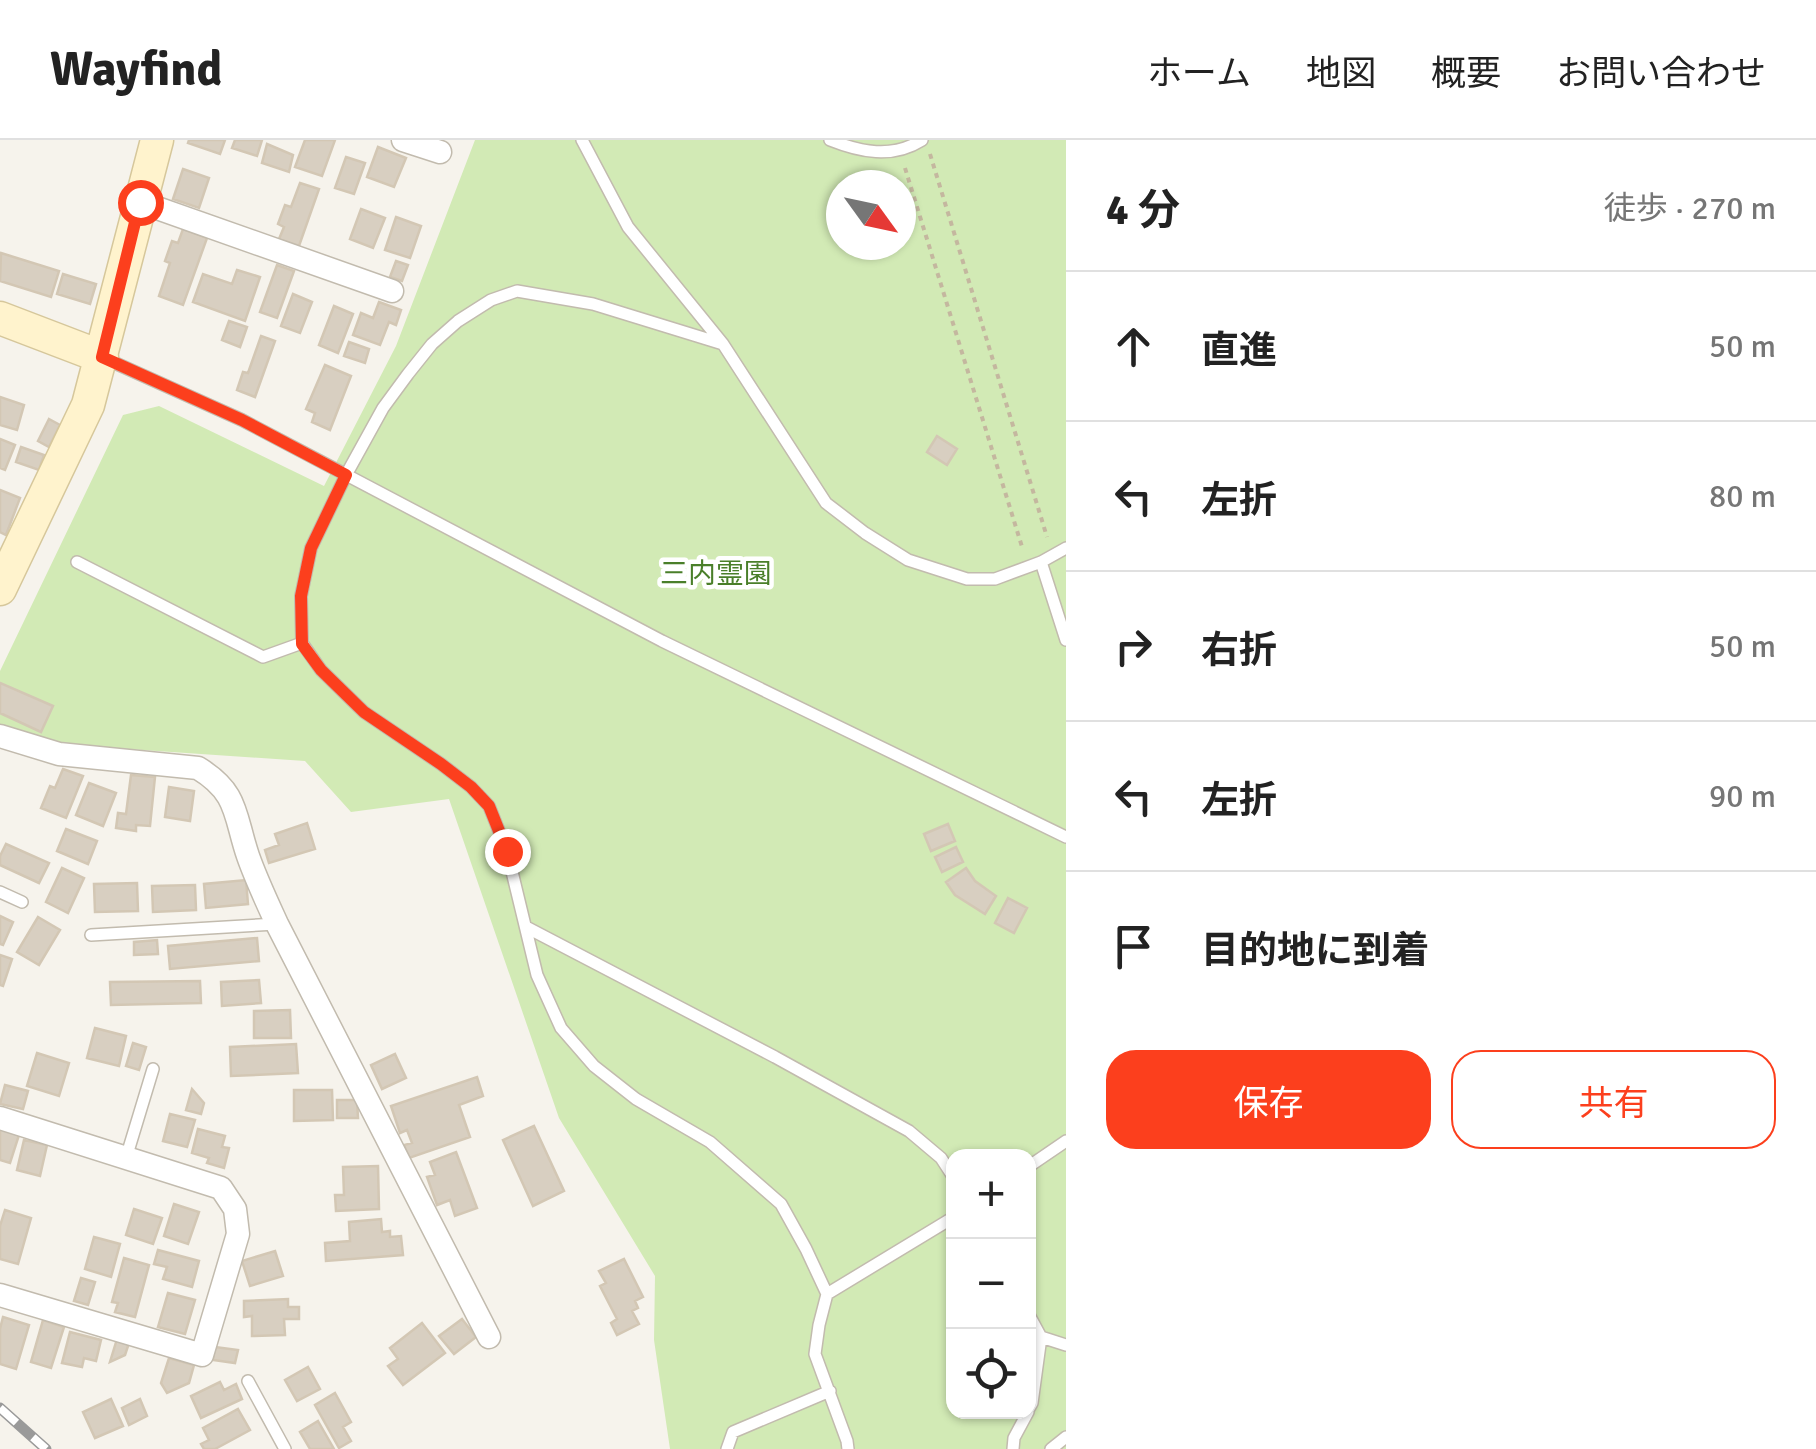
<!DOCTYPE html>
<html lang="ja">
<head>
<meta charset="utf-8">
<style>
  body { margin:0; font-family:Signika,"Noto Sans JP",sans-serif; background:#f6f6f6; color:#222 }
  .controls { position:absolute; right:30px; bottom:30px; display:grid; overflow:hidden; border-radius:20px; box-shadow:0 2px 8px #0004 }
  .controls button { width:90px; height:90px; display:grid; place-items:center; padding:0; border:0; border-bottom:2px solid #e0e0e0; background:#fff; color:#222; font:50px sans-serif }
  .compass { position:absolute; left:826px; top:30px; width:90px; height:90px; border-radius:50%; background:#fff; box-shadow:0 2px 8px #0004; rotate:123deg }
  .stop { position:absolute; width:30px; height:30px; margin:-22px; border:8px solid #fc3f1d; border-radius:50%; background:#fff }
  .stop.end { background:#fc3f1d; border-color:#fff; box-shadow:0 2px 10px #0008 }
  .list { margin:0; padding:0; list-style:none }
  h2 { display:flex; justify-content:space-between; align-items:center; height:130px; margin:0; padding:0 40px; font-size:42px }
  h2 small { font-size:32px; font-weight:400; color:#767676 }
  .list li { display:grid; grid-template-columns:65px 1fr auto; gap:30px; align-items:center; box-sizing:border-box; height:150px; padding:0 40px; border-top:2px solid #e0e0e0 }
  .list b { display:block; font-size:38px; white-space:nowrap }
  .list em { font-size:32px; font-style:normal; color:#767676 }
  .actions { display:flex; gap:20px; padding:30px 40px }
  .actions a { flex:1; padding:22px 0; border:2px solid #fc3f1d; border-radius:30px; text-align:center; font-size:35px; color:#fc3f1d }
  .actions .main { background:#fc3f1d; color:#fff }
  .icon { flex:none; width:55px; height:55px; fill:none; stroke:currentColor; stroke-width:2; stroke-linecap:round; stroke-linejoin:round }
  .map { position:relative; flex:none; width:1066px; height:1309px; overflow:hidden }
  header { display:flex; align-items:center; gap:60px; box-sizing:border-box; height:140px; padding:0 50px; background:#fff; border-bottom:2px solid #e0e0e0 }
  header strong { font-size:48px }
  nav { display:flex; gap:55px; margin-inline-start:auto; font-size:35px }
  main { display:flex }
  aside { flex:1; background:#fff }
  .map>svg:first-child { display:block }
  .green { fill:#d2eab5; fill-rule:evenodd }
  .building { fill:#d8cfc1; stroke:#d3c7b4; stroke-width:2.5 }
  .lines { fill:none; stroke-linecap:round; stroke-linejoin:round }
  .lane-casing { stroke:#c2bbae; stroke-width:14 }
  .street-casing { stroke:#c2bbae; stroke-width:25 }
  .secondary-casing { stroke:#d6c79b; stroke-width:35 }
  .path { stroke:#c4b79f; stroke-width:4; stroke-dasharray:5 5; stroke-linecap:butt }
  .lane { stroke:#fff; stroke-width:11 }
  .street { stroke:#fff; stroke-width:22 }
  .secondary { stroke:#fff3cd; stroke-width:32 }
  .rail-casing { stroke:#9a9a9a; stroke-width:11 }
  .rail { stroke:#fff; stroke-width:8; stroke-dasharray:22; stroke-linecap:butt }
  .route { stroke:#fc3f1d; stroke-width:12 }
  .labels { text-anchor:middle; stroke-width:9; stroke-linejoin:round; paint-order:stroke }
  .park-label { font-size:28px; fill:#4a7f2a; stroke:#fff }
</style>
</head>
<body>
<header>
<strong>Wayfind</strong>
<nav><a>ホーム</a><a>地図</a><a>概要</a><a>お問い合わせ</a></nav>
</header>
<main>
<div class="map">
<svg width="1066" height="1309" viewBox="0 0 1066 1309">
  <rect width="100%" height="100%" fill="#f6f3ec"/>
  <path class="green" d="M475 0H1066V1309H670L654 1200 655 1136 559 978 449 659 351 672 305 621 54 604 0 587V531L123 275 159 266 324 346 396 206ZM841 45H901V105H841ZM954 1016H1028V1272H954Z"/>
  <path class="building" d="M189 0H225L220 14 188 3Z
    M235 0H262L257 16 232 8Z
    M305 0H335L322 36 295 27Z
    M267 4 293 15 289 32 262 23Z
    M378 7 406 18 394 47 367 37Z
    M346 17 365 23 354 54 335 48Z
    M183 29 209 38 199 68 173 59Z
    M300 43 319 49 299 106 279 99 284 87 278 84 285 65 291 67Z
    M361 69 385 78 373 108 350 99Z
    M396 77 421 86 410 118 385 110Z
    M183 89 207 98 183 165 159 156 170 123 165 121 172 101 178 103Z
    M1 113 59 131 51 157 0 141Z
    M396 121 408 125 402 141 390 137Z
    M277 125 294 131 277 178 260 172Z
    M237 130 260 137 245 181 193 162 203 134 232 144Z
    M63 134 96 144 90 164 57 154Z
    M293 154 312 162 300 193 281 186Z
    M379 162 401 170 396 185 389 182 380 205 353 195 361 173 373 178Z
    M334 166 353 174 338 213 319 205Z
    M229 181 247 187 240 207 222 200Z
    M261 196 275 201 255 257 237 250 243 232 248 233Z
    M349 202 369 209 365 223 344 216Z
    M325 225 351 236 330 290 312 282 315 273 306 269Z
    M0 257 24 265 17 290 0 285Z
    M49 279 60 285 49 307 38 301Z
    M937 296 957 309 947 325 927 312Z
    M0 299 15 305 5 330 0 328Z
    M21 307 44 315 39 330 16 322Z
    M0 350 20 358 6 395 0 392Z
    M0 543 53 566 41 592 0 573Z
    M63 629 83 636 66 678 41 668 50 646 55 648Z
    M131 635 155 637 150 686 136 685V691L116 688 118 673 126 674Z
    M89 643 116 653 103 686 76 675Z
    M169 647 194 651 190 681 165 677Z
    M307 683 315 709 269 723 265 710 279 705 275 694Z
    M948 684 955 701 931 711 924 694Z
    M66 689 97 701 88 724 57 711Z
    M6 704 49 723 39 743 0 725V716Z
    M956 707 963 722 942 732 935 717Z
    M62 728 84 738 68 773 46 762Z
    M966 728 975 741 996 756 985 774 955 755 946 742Z
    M246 740 248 764 206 768 204 744Z
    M137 743 138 771 95 772 94 744Z
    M195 745 196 770 153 772 152 746Z
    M1008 758 1027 768 1014 793 995 783Z
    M0 776 13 782 3 805 0 804Z
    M38 777 60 790 39 825 17 812Z
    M257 798 259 821 170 829 168 806Z
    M157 800 158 814 134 815V802Z
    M0 815 12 819 3 846 0 845Z
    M259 840 261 863 222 866 221 842Z
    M200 841 201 863 111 865 110 842Z
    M290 870 291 898H254V871Z
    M95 888 126 896 119 926 87 918Z
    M133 903 146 907 139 930 126 926Z
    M296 904 298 933 231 936 230 907Z
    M37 913 69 923 59 956 27 946Z
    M395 914 406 938 382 949 371 925Z
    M477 937 483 956 459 965 470 997 409 1018 404 1005 412 1003 407 990 400 993 391 966Z
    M5 945 28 951 23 969 0 964Z
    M192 949 204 963 201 974 186 970Z
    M294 950H332L333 980 294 981Z
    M337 960H357L358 978H337Z
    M170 974 195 980 187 1007 163 1001Z
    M534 986 564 1051 533 1066 503 1000Z
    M0 988 19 995 10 1023 0 1020Z
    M198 989 225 996 222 1007 229 1008 224 1028 207 1023 209 1018 192 1013Z
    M24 1000 47 1005 40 1036 17 1030Z
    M456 1012 477 1068 455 1076 450 1060 437 1065 427 1037 435 1035 430 1022Z
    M378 1026 379 1069 336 1071 335 1055H344L343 1027Z
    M174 1064 199 1072 188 1104 164 1096Z
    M134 1069 162 1078 153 1104 126 1095Z
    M5 1070 31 1078 18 1124 0 1119V1086Z
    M381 1079 382 1092 390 1091V1097L401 1096 403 1115 326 1121 325 1103 350 1101 349 1082Z
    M94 1097 120 1104 111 1137 85 1129Z
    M158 1110 199 1121 192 1147 163 1139 167 1127 154 1124Z
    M275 1111 283 1136 250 1146 242 1121Z
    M124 1118 149 1125 135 1177 115 1172 118 1163 112 1162Z
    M624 1119 643 1157 635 1161 638 1168 632 1171 639 1184 617 1195 611 1183 617 1179 600 1146 606 1143 599 1131Z
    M81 1138 95 1142 88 1165 74 1161Z
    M168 1153 195 1160 185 1194 158 1187Z
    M288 1159V1167H299V1179H284L285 1195 252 1196V1176L244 1177V1161Z
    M3 1177 29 1185 16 1229 0 1224V1189Z
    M462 1179 476 1197 454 1214 439 1196Z
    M43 1180 64 1187 51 1228 31 1222Z
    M422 1183 445 1213 403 1245 388 1226 398 1219 390 1208Z
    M70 1192 101 1200 96 1221 84 1218 82 1227 62 1223Z
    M117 1199 129 1203 125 1215 110 1222Z
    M215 1207 238 1210 235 1223 213 1220Z
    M169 1218 194 1225 189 1243 167 1253 161 1243Z
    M308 1227 320 1249 297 1261 285 1240Z
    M220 1242 224 1250 236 1244 242 1259 201 1278 191 1256Z
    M335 1253 351 1282 343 1287 351 1301 339 1308 315 1265Z
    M111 1259 123 1286 95 1298 83 1272Z
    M140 1259 147 1276 129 1285 122 1268Z
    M238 1269 250 1290 215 1309H204L201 1304 209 1300 203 1288Z
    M318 1281 334 1309H310L300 1292Z"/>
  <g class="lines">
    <g class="lane-casing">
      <path id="lane" d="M582 0 628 87 723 204 826 363 865 393 908 420 967 439H995L1041 422 1066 408
        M830 0C860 12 892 19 922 0
        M723 204 593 164 517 151 491 160 458 181 432 204 408 234 383 268 346 335 311 408 301 456 302 503 321 530 364 572 441 624 471 647 489 666 507 711 537 835 561 888 594 926 636 959 710 1002 781 1064 806 1109 827 1154 819 1185 815 1214 847 1301 848 1309
        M106 219 242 280 662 501 1066 697
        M77 422 263 517 302 503
        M1041 422 1066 500
        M0 752 22 762
        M526 787 775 917 909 991 941 1018 954 1038
        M91 795 276 784
        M126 1018 153 929
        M1028 1027 1066 1001
        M827 1154 954 1077
        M1028 1173 1041 1197 1066 1205
        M248 1241 285 1309
        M1028 1270 1032 1263 1041 1197
        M727 1309 733 1292 830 1251
        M1013 1309 1014 1298 1028 1272
        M1051 1309 1066 1297"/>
    </g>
    <g class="street-casing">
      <path id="street" d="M403 0 440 12
        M140 62 392 151
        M0 596 59 614 198 628C239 653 234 675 248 716 256 739 267 762 277 784L489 1197
        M0 978 221 1048 235 1069 238 1094 202 1215 0 1155"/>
    </g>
    <g class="secondary-casing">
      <path id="secondary" d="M0 178 102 217
        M0 449 88 265 157 0"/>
    </g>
    <path class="path" d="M930 14 1047 397
      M905 28 1023 410"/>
    <use href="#lane" class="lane"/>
    <use href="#street" class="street"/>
    <use href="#secondary" class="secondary"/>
    <g class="rail-casing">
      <path id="rail" d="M0 1268 46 1309"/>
    </g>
    <use href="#rail" class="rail"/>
  </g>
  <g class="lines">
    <path class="route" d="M140 62 102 217 242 280 346 335 311 408 301 456 302 504 321 530 364 572 441 624 471 647 489 666 507 711"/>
  </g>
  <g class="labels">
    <g class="park-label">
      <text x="716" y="443">三内霊園</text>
    </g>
  </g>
</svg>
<div class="controls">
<button>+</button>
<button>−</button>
<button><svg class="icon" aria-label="locate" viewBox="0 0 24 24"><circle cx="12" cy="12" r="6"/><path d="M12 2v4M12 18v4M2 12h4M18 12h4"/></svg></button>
</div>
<svg class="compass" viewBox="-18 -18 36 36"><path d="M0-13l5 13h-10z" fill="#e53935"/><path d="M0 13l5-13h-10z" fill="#767676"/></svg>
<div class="stop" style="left:140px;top:62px"></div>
<div class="stop end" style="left:507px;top:711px"></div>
</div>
<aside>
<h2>4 分<small>徒歩 · 270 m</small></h2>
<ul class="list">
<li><svg class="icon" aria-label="ahead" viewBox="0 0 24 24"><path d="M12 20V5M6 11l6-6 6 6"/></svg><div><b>直進</b></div><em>50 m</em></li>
<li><svg class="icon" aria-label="left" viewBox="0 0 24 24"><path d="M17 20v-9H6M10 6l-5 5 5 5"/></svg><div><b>左折</b></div><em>80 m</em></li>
<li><svg class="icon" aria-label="right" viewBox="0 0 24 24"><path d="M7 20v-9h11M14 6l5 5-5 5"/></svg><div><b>右折</b></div><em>50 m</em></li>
<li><svg class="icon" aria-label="left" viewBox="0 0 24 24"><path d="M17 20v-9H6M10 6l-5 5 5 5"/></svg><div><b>左折</b></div><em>90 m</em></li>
<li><svg class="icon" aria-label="arrive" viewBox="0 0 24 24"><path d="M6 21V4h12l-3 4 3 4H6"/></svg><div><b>目的地に到着</b></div></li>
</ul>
<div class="actions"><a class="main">保存</a><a>共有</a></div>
</aside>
</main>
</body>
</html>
